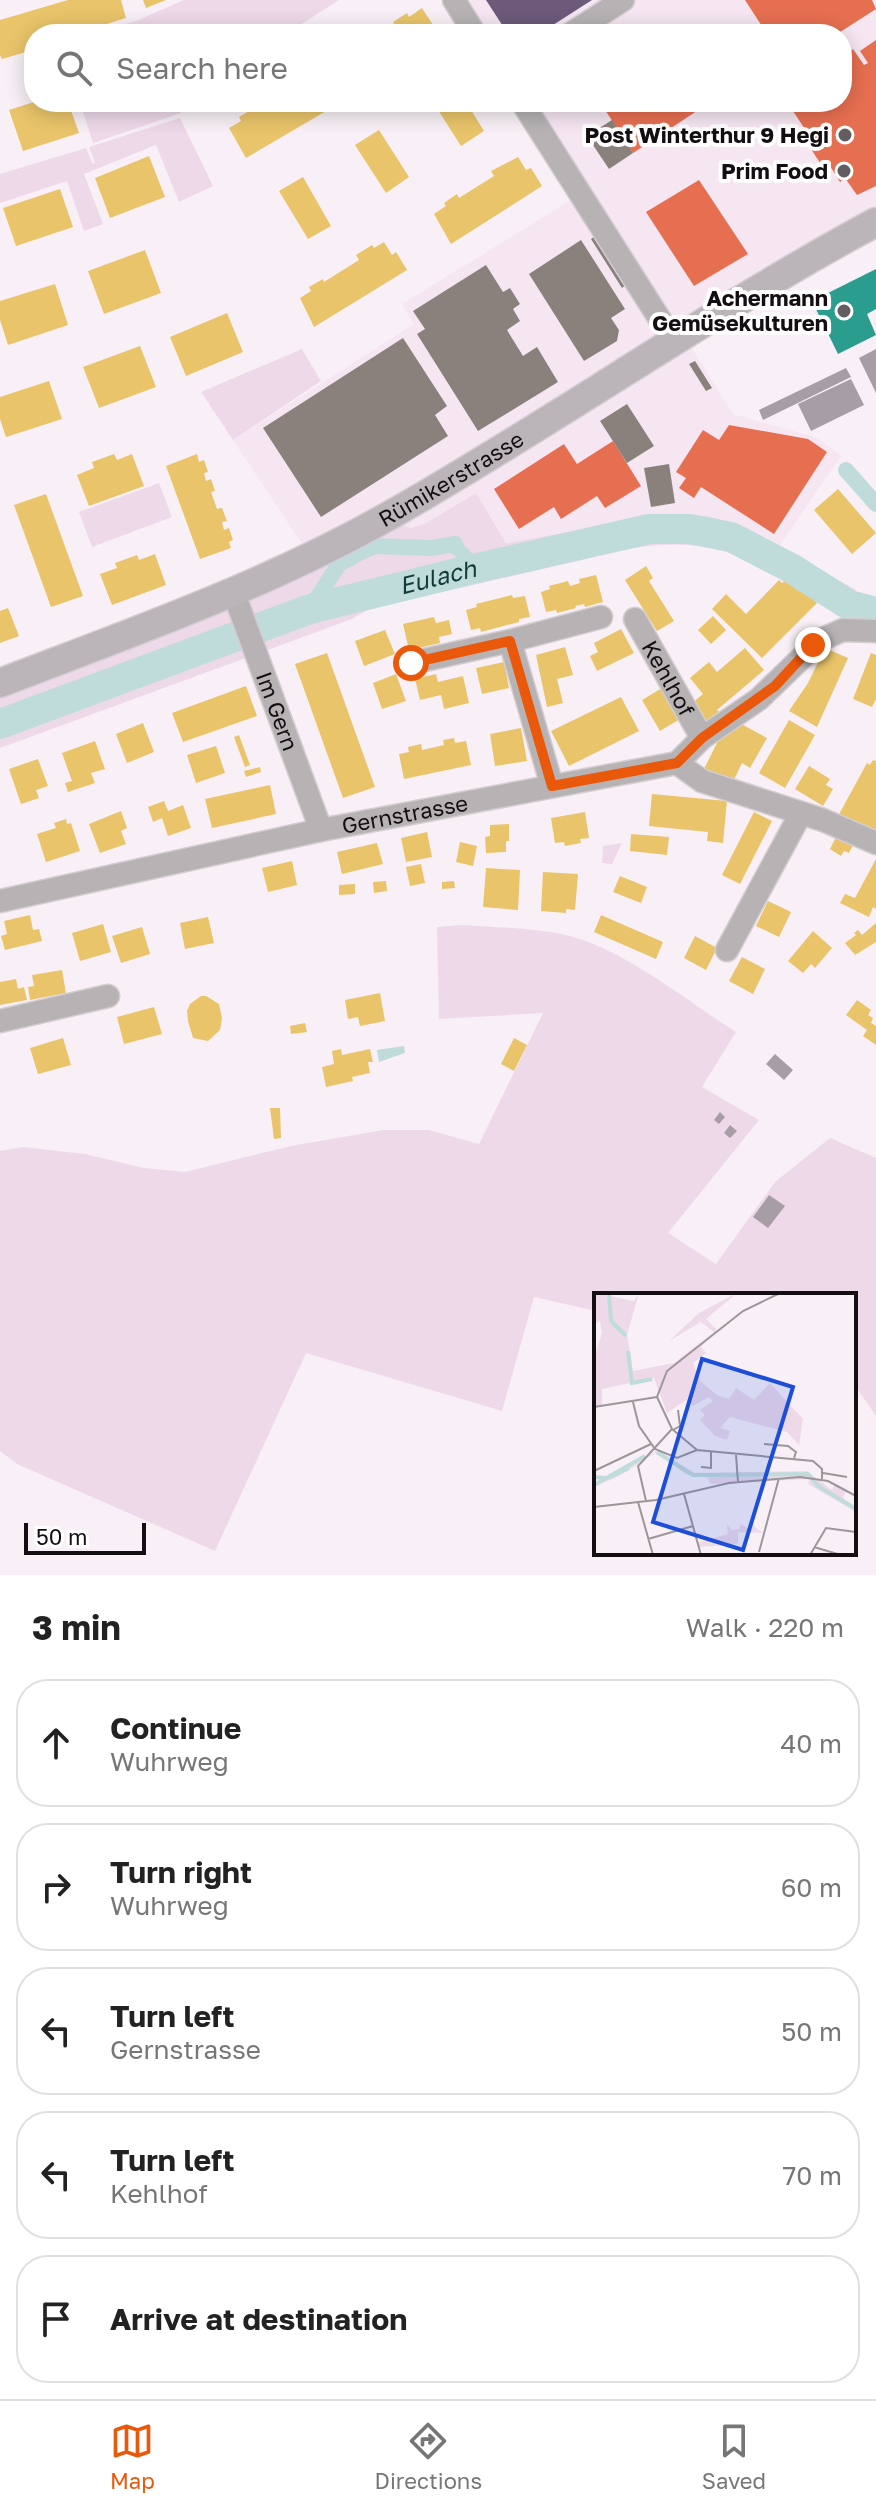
<!DOCTYPE html>
<html lang="en">
<head>
<meta charset="utf-8">
<style>
  body { margin:0; font-family:"Golos Text",sans-serif; background:#f2f2f2; color:#222 }
  .scale { position:absolute; left:24px; bottom:20px; width:122px; box-sizing:border-box; padding-left:8px; border:4px solid #130e12; border-top:0; font-size:22px; line-height:28px; white-space:nowrap; color:#130e12; -webkit-text-stroke:6px #fefefe; paint-order:stroke }
  .stop { position:absolute; width:24px; height:24px; margin:-18px; border:6px solid #ea580c; border-radius:50%; background:#fff }
  .stop.end { background:#ea580c; border-color:#fff; box-shadow:0 2px 8px #0008 }
  .list { margin:0; padding:0; list-style:none }
  h2 { display:flex; justify-content:space-between; align-items:center; height:104px; margin:0; padding:0 32px; font-size:34px }
  h2 small { font-size:26px; font-weight:400; color:#767676 }
  .list li { display:grid; grid-template-columns:52px 1fr auto; gap:24px; align-items:center; box-sizing:border-box; height:128px; margin:0 16px 16px; padding:0 16px; border:2px solid #e0e0e0; border-radius:32px }
  .list b { display:block; font-size:30px; white-space:nowrap }
  .list p { margin:0; font-size:26px; white-space:nowrap; color:#767676 }
  .list em { font-size:26px; font-style:normal; color:#767676 }
  .icon { flex:none; width:44px; height:44px; fill:none; stroke:currentColor; stroke-width:2; stroke-linecap:round; stroke-linejoin:round }
  .map { position:relative; flex:none; width:876px; height:1575px; overflow:hidden }
  .search { position:absolute; background:#fff; box-shadow:0 4px 20px #0003; left:24px; right:24px; top:24px; height:88px; display:flex; align-items:center; gap:20px; box-sizing:border-box; padding:0 28px; border-radius:32px; color:#767676; font-size:30px }
  .sheet { height:824px; background:#fff }
  nav { display:flex; justify-content:space-around; align-items:center; box-sizing:border-box; height:112px; border-top:2px solid #e0e0e0; background:#fff; font-size:22px; color:#767676 }
  nav a { display:grid; justify-items:center; gap:4px }
  nav .on { color:#ea580c }
  .map>svg:first-child { display:block }
  .built { fill:#f6e6f2 }
  .green { fill:#eed9e9 }
  .water { fill:#bfdcdb }
  .homes { fill:#e9c46a }
  .shops { fill:#e76f51 }
  .offices { fill:#6d597a }
  .schools { fill:#2a9d8f }
  .industry { fill:#8a817c }
  .lines { fill:none; stroke-linecap:round; stroke-linejoin:round }
  .canal { stroke:#bfdcdb; stroke-width:16 }
  .river { stroke:#bfdcdb; stroke-width:30 }
  .building { fill:#a79ea5 }
  .minor-casing { stroke:#d3cdd1; stroke-width:25 }
  .major-casing { stroke:#d3cdd1; stroke-width:31 }
  .minor { stroke:#b7b3b5; stroke-width:22 }
  .major { stroke:#bbb5ba; stroke-width:28 }
  .route { stroke:#ea580c; stroke-width:10 }
  .poi-dot { fill:#635d62; stroke:#fefefe; stroke-width:3 }
  .labels { text-anchor:middle; stroke-width:8; stroke-linejoin:round; paint-order:stroke }
  .poi-label { font-size:22px; font-weight:bold; fill:#130e12; stroke:#fefefe; text-anchor:end }
  .street-label { font-size:22px; fill:#130e12; stroke:#fefefe }
  .water-label { font-size:24px; font-style:italic; fill:#103c38; stroke:#fefefe }
  .inset-river { fill:none; stroke:#bfdcdb; stroke-width:4 }
  .inset-road { fill:none; stroke:#9c969b; stroke-width:2 }
  .view { fill:#1d4ed8; fill-opacity:0.15; stroke:#1d4ed8; stroke-width:4 }
  .inset-edge { fill:none; stroke:#130e12; stroke-width:4 }
</style>
</head>
<body>
<div class="map">
<svg width="876" height="1575" viewBox="0 0 876 1575">
  <rect width="100%" height="100%" fill="#f8f0f6"/>
  <path class="built" d="M454 0H876V222L683 334 733 414 818 438 841 456 780 545 746 527 707 516 668 514 506 543 476 493 426 523 410 528 398 524 310 556 233 440 414 324 402 304 581 194 522 102H842V34H475Z"/>
  <path class="green" d="M184 0H339L286 34H94L136 21Z
    M80 102H175L181 113 93 143Z
    M180 118 213 186 179 202 156 145 84 174 103 224 84 231 67 181 0 203V174L86 148 93 164 95 163 89 147Z
    M302 349 321 381 233 440 201 392Z
    M159 483 172 517 92 547 79 512Z
    M476 493 506 543 668 514 707 516 746 527 856 590 854 598 876 601V617C866 616 855 615 846 612 825 603 807 588 787 578 733 549 695 539 634 548L369 609 352 619 0 748V683L398 524 411 528 426 523Z
    M622 843 612 864 602 863 603 846Z
    M461 925C499 928 540 927 577 938 629 954 689 1002 736 1032L702 1087 759 1120 668 1233 716 1264 775 1182 830 1138 876 1158V1416L854 1384V1295H596V1311L534 1297 502 1411 306 1353 215 1551 17 1464 0 1451V1151L23 1147 85 1154 144 1168 185 1172 291 1146 383 1130H429L479 1144 543 1013 439 1019 437 927Z"/>
  <path class="water" d="M404 1046 405 1053 379 1062 377 1050Z"/>
  <path class="homes" d="M68 0H121L126 18 97 27 98 31 87 34H83L82 31 72 34H34V45L25 48 26 52 2 59 0 55V20Z
    M143 0H166L146 8Z
    M422 8 439 34H383L395 26 393 22 407 13 409 17Z
    M34 102H68L79 133 23 151 9 110Z
    M274 102H330L333 107 246 158 229 128 241 121 239 117 254 108 256 112Z
    M433 102H466L484 131 461 146Z
    M379 130 409 177 386 193 355 145Z
    M149 156 165 197 110 218 95 178Z
    M518 157 526 170 531 168 542 186 451 244 434 214 446 206 444 203 457 194 459 198 494 176 491 171Z
    M303 177 331 226 308 239 279 191Z
    M60 189 73 227 16 246 3 208Z
    M384 242 392 255 396 252 407 270 314 327 300 298 311 291 309 287 323 279 324 282 359 260 356 255 372 245 374 248Z
    M145 250 161 293 104 314 88 271Z
    M55 284 68 325 8 345 0 320V301Z
    M227 313 243 352 186 376 170 337Z
    M140 346 156 387 99 408 83 367Z
    M49 381 62 419 6 437 0 419V397Z
    M114 454 117 460 132 454 144 486 89 506 77 475 94 468 92 462Z
    M197 454 199 462 204 460 208 472 204 473 206 481 211 479 215 491 211 492 217 509 222 508 227 521 222 522 224 530 229 528 233 540 229 542 231 548 200 559 166 466Z
    M838 489 876 533 852 554 814 510Z
    M46 494 83 596 51 607 14 505Z
    M155 554 166 585 112 605 100 574 117 568 115 563 137 555 139 560Z
    M646 566 653 578 649 581 674 621 657 631 625 580Z
    M596 575 603 602 585 607 584 604 575 606 576 608 557 613 556 610 546 612 541 592 550 589 549 586 568 581 570 586 580 583 579 579Z
    M786 579 797 590 800 586 817 603 762 658 712 609 726 594 746 614 779 580 782 583Z
    M512 595 513 598 525 596 530 617 519 619V622L481 632 480 628 471 630 466 610 477 607 476 604Z
    M8 608 19 636 0 643V611Z
    M713 616 726 630 711 644 698 630Z
    M434 617 436 623 449 620 452 634 439 637 440 643 409 650 403 624Z
    M621 629 634 653 597 671 590 656 598 652 594 643Z
    M385 630 395 654 364 666 355 641Z
    M565 647 573 675 557 679 563 703 547 707 536 655Z
    M745 648 764 670 717 710 719 712 705 724 690 705 703 694 690 678 709 662 717 672Z
    M825 648 848 658 817 727 789 711 808 683Z
    M327 653 375 787 343 798 295 664Z
    M871 653 876 655V699L872 707 853 699Z
    M504 662 509 688 482 694 476 668Z
    M396 674 406 701 382 709 373 683Z
    M436 674 438 682 463 676 469 703 444 709 441 695 420 700 415 679Z
    M246 686 257 716 183 742 172 713Z
    M662 688 680 719 660 731 642 700Z
    M621 697 639 731 569 766 551 731Z
    M732 719 767 738 750 768 742 763 731 786 702 773 719 739Z
    M789 720 815 735 785 788 759 773Z
    M143 723 154 752 127 763 116 734Z
    M521 728 527 761 495 766 490 734Z
    M239 735 250 765 245 767 234 737Z
    M454 738 455 743 466 741 471 765 404 779 399 754 409 752 408 747 421 744 422 750 444 745 443 740Z
    M95 741 105 769 91 773 95 783 68 792 65 783 72 781 62 753Z
    M216 746 225 773 196 783 187 755Z
    M38 759 48 786 36 790 39 798 21 804 9 769Z
    M873 760 876 761V830L872 837 837 818 867 763 870 765Z
    M809 766 830 779 826 785 833 789 823 806 795 789Z
    M260 767 261 772 246 777 244 771Z
    M270 785 276 814 212 828 205 799Z
    M652 794 727 801 723 843 707 841 708 832 649 826Z
    M164 801 168 811 183 805 191 828 168 836 162 818 153 822 148 807Z
    M121 811 127 828 121 831 126 844 100 853 89 824Z
    M585 812 589 838 580 839 581 843 565 846 564 842 555 843 551 818Z
    M754 812 772 821 740 884 722 875Z
    M66 819 67 824 71 823 80 851 46 862 37 834 56 828 54 823Z
    M509 824V841H506V852L486 853 485 837 490 836V825Z
    M427 832 432 857 406 862 401 838Z
    M838 833 855 841 849 853 844 851 841 856 830 849Z
    M631 834 669 837 667 855 630 851Z
    M460 842 477 846 473 866 456 862Z
    M377 843 383 864 342 874 337 852Z
    M876 859V909L873 907 869 917 840 903 845 894 855 898Z
    M292 861 297 885 268 892 262 868Z
    M421 864 425 883 410 886 406 867Z
    M486 868 520 870 518 910 483 907Z
    M543 872 578 874 575 910 566 909V913L541 911Z
    M620 876 647 887 641 903 613 892Z
    M386 881 387 891 374 893 373 882Z
    M454 881 455 888 442 889V882Z
    M355 884V894L339 895V885Z
    M768 901 791 912 779 937 756 926Z
    M30 915 33 930 39 929 42 941 5 950 1 936 7 934 4 921Z
    M601 915 663 942 656 959 594 932Z
    M208 917 214 943 185 949 180 923Z
    M876 923V942L855 955 845 943 856 935 854 933 858 930 862 935Z
    M103 924 111 952 80 961 72 933Z
    M142 927 150 954 121 963 112 936Z
    M813 931 832 948 815 968 811 964 803 973 788 961Z
    M695 936 717 948 706 970 684 958Z
    M742 957 765 969 753 994 729 981Z
    M62 970 66 993 30 1000 28 987 34 986 32 975Z
    M16 979 18 989 24 987 27 1000 0 1005V982Z
    M380 993 385 1021 360 1026 358 1017 348 1019 345 1000Z
    M201 996H206L219 1004 222 1018 220 1030 208 1041 193 1038 188 1021 187 1011 190 1004Z
    M857 1000 871 1010 868 1015 873 1018 871 1023 876 1026V1045L863 1036 867 1030 846 1015Z
    M154 1007 162 1034 124 1044 117 1017Z
    M305 1023 307 1032 291 1034 290 1026Z
    M63 1038 71 1065 38 1074 30 1048Z
    M514 1038 527 1045 514 1071 501 1064Z
    M341 1049 342 1055 370 1049 373 1062H368L370 1073 352 1077 353 1081 326 1087 322 1067 334 1064 332 1051Z
    M270 1108H280L281 1138 274 1139Z"/>
  <path class="shops" d="M745 0H872L876 9 837 34H767Z
    M876 40V186L857 195 845 178 840 182 830 166 824 169 809 146 814 143 793 111 807 102H842V57L853 49 864 65 868 63 860 51Z
    M600 102H703L706 105 633 153Z
    M699 180 748 254 694 286 646 212Z
    M729 425 808 439 827 452 774 534 701 487 694 498 679 488 686 478 676 472 703 430 719 440Z
    M613 441 641 486 605 508 597 496 561 519 554 507 519 529 494 489 564 444 577 464Z"/>
  <path class="offices" d="M486 0H592L539 34H508Z"/>
  <path class="schools" d="M876 269V309L867 314 876 335 838 354 812 301Z"/>
  <path class="industry" d="M612 120 633 153 609 169 587 136Z
    M595 236 627 284 622 288 591 239Z
    M581 240 625 309 611 318 619 330 617 341 584 361 529 274Z
    M486 265 503 292 510 288 520 304 513 309 520 321 507 330 523 356 537 347 558 382 478 431 417 334 425 329 413 311Z
    M403 338 447 406 435 415 448 436 321 517 263 428Z
    M695 361 712 388 706 391 689 364Z
    M627 404 654 446 627 463 600 421Z
    M669 464 675 503 651 507 644 468Z"/>
  <g class="lines">
    <path class="canal" d="M846 470 876 504
      M463 555 473 569
      M310 609 339 564 357 554 374 546 431 548 455 544 457 548"/>
    <path class="river" id="s1" d="M0 724 310 609 473 569 649 529H690L731 537 791 568 849 605 876 612"/>
  </g>
  <path class="building" d="M876 349V393L859 358Z
    M846 368 851 377 763 420 759 410Z
    M851 379 864 405 811 431 798 404Z
    M775 1054 793 1070 784 1080 766 1064Z
    M720 1112 725 1117 719 1124 714 1120Z
    M730 1125 737 1131 730 1138 724 1133Z
    M769 1195 785 1206 768 1228 753 1217Z"/>
  <g class="lines">
    <g class="minor-casing">
      <g id="minor">
        <path d="M454 0 475 34"/>
        <path d="M570 34 623 0"/>
        <path d="M522 102 673 340"/>
        <path id="s2" d="M233 591 321 830"/>
        <path id="s3" d="M635 619 702 738"/>
        <path d="M411 663 510 641"/>
        <path d="M677 763 702 738 759 699 820 640 843 630 876 631"/>
        <path d="M677 763 702 781 823 820 876 843"/>
        <path d="M552 786 510 641 601 617"/>
        <path id="s4" d="M0 901 321 830 677 763"/>
        <path d="M727 950 801 813"/>
        <path d="M0 1021 108 996"/>
      </g>
    </g>
    <g class="major-casing">
      <g id="major">
        <path id="s5" d="M0 683C133 632 270 584 394 513 557 420 711 311 876 222"/>
      </g>
    </g>
    <use href="#minor" class="minor"/>
    <use href="#major" class="major"/>
  </g>
  <g class="lines">
    <path class="route" d="M411 663 510 641 552 786 677 763 702 738 775 686 813 645"/>
  </g>
  <g class="poi-dot">
    <circle cx="845" cy="135" r="8"/>
    <circle cx="844" cy="171" r="8"/>
    <circle cx="844" cy="311" r="8"/>
  </g>
  <g class="labels">
    <g class="poi-label">
      <text x="829" y="143">Post Winterthur 9 Hegi</text>
      <text x="828" y="179">Prim Food</text>
      <text x="828" y="306">Achermann<tspan x="828" dy="25">Gemüsekulturen</tspan></text>
    </g>
    <g class="street-label">
      <text dy="8" stroke="none"><textPath href="#s5" startOffset="496">Rümikerstrasse</textPath></text>
      <text dy="8" stroke="none"><textPath href="#s3" startOffset="68">Kehlhof</textPath></text>
      <text dy="8" stroke="none"><textPath href="#s2" startOffset="128">Im Gern</textPath></text>
      <text dy="8" stroke="none"><textPath href="#s4" startOffset="414">Gernstrasse</textPath></text>
    </g>
    <g class="water-label">
      <text dy="8" stroke="none"><textPath href="#s1" startOffset="462">Eulach</textPath></text>
    </g>
  </g>
  <g transform="translate(594 1293)">
    <rect width="262" height="262" fill="#f8f0f6"/>
    <path d="M2 0 40 8 45 0 33 42 39 78 80 70 120 39 107 29 75 48 105 20 143 0 112 26 123 37 107 54 112 60 99 70 105 87 123 102 135 106 142 95 160 107 176 90 209 126 205 152 193 139 136 124 126 135 136 138 133 147 121 143 106 127 111 122 106 117 119 108 115 104 99 113 92 107 73 120 60 85 8 96V112L0 113V65L8 40 6 28 0 32ZM62 158 101 180 213 178 238 197 241 191 253 197 249 204 262 219 214 191 216 186 116 191 114 185 92 181 61 160 25 183 0 194ZM156 230 169 240 144 239V251L105 254 104 249 134 241 133 231 138 237 146 236V231L156 236Z" fill="#eed9e9"/>
    <path class="inset-river" d="M15 0 17 28 32 43M34 58 38 90 58 86M63 159 99 182 214 181 224 193 262 216M0 184 13 185 35 175M0 192 51 163"/>
    <path class="inset-road" d="M39 109 45 133 61 156 83 165 103 157M0 114 63 104M78 136 63 104 73 78 149 18 186 0M78 136 103 157 219 168 228 176V186M79 137 86 133 84 117M170 151 194 153 202 159 200 165M142 162 144 189M107 174 117 175V158M0 178 57 151M229 180 253 184M90 201 107 262M52 208 44 173 78 136M44 209 59 262M0 214 62 207 135 190 206 184 234 188 262 203M54 246 99 233M220 254 247 262M165 259 185 185M107 262H190M216 262 232 235 262 239"/>
    <path class="view" d="M108 66 199 94 149 257 59 229Z"/>
    <rect width="262" height="262" class="inset-edge"/>
  </g>
</svg>
<div class="scale">50 m</div>
<div class="stop" style="left:411px;top:663px"></div>
<div class="stop end" style="left:813px;top:645px"></div>
<div class="search"><svg class="icon" aria-label="search" viewBox="0 0 24 24"><circle cx="10" cy="10" r="6"/><path d="M15 15l6 6"/></svg>Search here</div>
</div>
<section class="sheet">
<h2>3 min<small>Walk · 220 m</small></h2>
<ul class="list">
<li><svg class="icon" aria-label="ahead" viewBox="0 0 24 24"><path d="M12 20V5M6 11l6-6 6 6"/></svg><div><b>Continue</b><p>Wuhrweg</p></div><em>40 m</em></li>
<li><svg class="icon" aria-label="right" viewBox="0 0 24 24"><path d="M7 20v-9h11M14 6l5 5-5 5"/></svg><div><b>Turn right</b><p>Wuhrweg</p></div><em>60 m</em></li>
<li><svg class="icon" aria-label="left" viewBox="0 0 24 24"><path d="M17 20v-9H6M10 6l-5 5 5 5"/></svg><div><b>Turn left</b><p>Gernstrasse</p></div><em>50 m</em></li>
<li><svg class="icon" aria-label="left" viewBox="0 0 24 24"><path d="M17 20v-9H6M10 6l-5 5 5 5"/></svg><div><b>Turn left</b><p>Kehlhof</p></div><em>70 m</em></li>
<li><svg class="icon" aria-label="arrive" viewBox="0 0 24 24"><path d="M6 21V4h12l-3 4 3 4H6"/></svg><div><b>Arrive at destination</b></div></li>
</ul>
</section>
<nav>
<a class="on"><svg class="icon" aria-label="map" viewBox="0 0 24 24"><path d="M3 6l6-2 6 2 6-2v14l-6 2-6-2-6 2zM9 4v14M15 6v14"/></svg>Map</a>
<a><svg class="icon" aria-label="directions" viewBox="0 0 24 24"><path d="M12 3l9 9-9 9-9-9zM9 14v-3h6M13 9l2 2-2 2"/></svg>Directions</a>
<a><svg class="icon" aria-label="saved" viewBox="0 0 24 24"><path d="M7 4h10v16l-5-4-5 4z"/></svg>Saved</a>
</nav>
</body>
</html>
